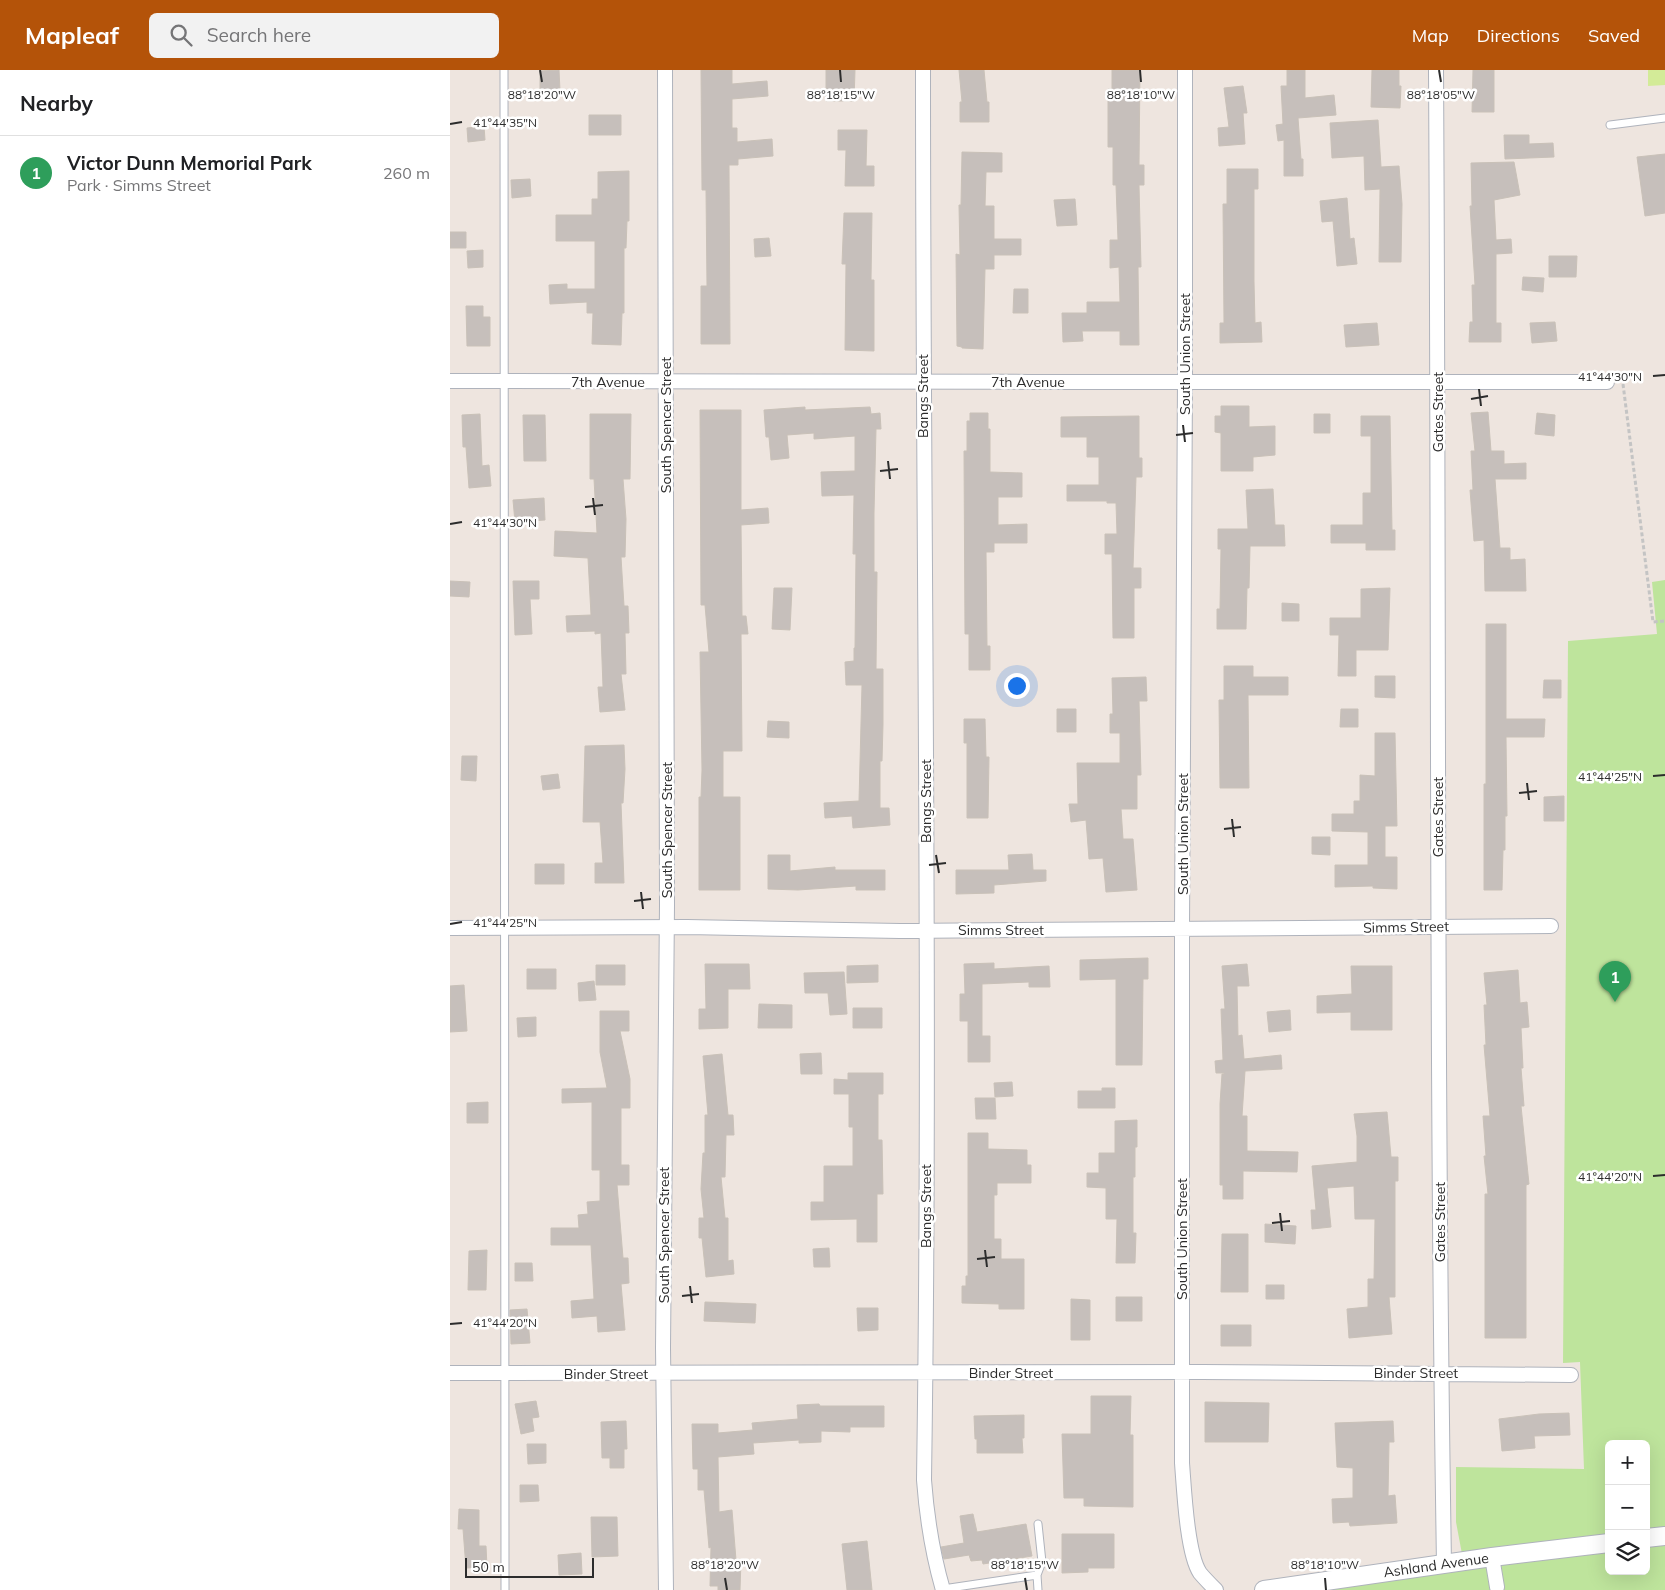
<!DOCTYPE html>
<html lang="en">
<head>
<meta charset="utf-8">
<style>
  body { margin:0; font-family:Mulish,sans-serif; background:#f2f2f2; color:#202124 }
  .controls { position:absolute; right:15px; bottom:15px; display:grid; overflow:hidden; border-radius:8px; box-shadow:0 5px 20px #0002 }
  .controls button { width:45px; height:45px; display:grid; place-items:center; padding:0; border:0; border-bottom:1px solid #e0e0e0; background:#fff; color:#202124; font:25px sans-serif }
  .scale { position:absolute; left:15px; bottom:12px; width:129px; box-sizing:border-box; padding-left:5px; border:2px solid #2c2c2c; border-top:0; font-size:14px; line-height:18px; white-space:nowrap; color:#2c2c2c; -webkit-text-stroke:4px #fff; paint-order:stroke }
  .you { position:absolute; left:566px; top:615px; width:18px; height:18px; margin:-12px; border:4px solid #fff; border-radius:50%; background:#1a73e8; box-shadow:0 0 0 8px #1a73e833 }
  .badge { display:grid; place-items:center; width:32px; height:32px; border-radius:50%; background:#b45309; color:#fff; font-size:16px; font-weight:700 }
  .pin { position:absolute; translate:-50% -41px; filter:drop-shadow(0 1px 2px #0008) }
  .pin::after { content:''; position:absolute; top:26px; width:18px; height:15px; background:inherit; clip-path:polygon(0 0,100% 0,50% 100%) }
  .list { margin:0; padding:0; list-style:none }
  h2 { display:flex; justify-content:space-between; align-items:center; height:65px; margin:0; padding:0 20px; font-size:21px }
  h2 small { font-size:16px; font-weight:400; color:#757577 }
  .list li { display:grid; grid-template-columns:32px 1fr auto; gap:15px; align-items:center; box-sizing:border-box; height:75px; padding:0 20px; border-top:1px solid #e0e0e0 }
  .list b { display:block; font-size:19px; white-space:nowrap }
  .list p { margin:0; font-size:16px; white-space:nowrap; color:#757577 }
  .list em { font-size:16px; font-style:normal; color:#757577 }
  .icon { flex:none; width:28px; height:28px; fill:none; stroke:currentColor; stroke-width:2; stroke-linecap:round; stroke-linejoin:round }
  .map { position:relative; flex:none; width:1215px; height:1520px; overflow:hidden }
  header { display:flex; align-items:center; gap:30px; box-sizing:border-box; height:70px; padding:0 25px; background:#b45309; color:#fff }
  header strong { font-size:24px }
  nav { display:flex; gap:28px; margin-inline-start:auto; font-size:18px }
  .search { width:350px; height:45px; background:#f2f2f2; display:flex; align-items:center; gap:12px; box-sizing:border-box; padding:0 18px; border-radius:8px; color:#757577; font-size:19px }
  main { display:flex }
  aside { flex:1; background:#fff }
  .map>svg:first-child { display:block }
  .green { fill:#bee49c; fill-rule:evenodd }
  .pitch { fill:#d3eb98 }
  .building { fill:#c6bfbb; stroke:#c9c1b8 }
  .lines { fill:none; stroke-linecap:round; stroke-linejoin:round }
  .service-casing { stroke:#afb3bc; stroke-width:9 }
  .minor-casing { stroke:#afb3bc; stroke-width:16 }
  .tertiary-casing { stroke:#afb3bc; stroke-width:20 }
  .path { stroke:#c4c4c4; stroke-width:3; stroke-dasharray:4 2.5; stroke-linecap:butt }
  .service { stroke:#fff; stroke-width:7 }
  .minor { stroke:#fff; stroke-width:14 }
  .tertiary { stroke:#fff; stroke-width:18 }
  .ticks { fill:none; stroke:#2c2c2c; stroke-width:2 }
  .labels { text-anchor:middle; stroke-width:5; stroke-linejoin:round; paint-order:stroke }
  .street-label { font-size:14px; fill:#2c2c2c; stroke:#fff }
  .ticks-label { font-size:12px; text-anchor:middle; fill:#2c2c2c; stroke:#fff; stroke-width:5; stroke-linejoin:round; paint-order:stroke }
</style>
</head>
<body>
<header>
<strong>Mapleaf</strong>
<div class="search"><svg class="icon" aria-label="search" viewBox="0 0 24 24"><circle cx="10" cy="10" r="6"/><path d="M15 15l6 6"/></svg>Search here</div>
<nav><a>Map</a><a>Directions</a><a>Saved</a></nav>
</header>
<main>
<aside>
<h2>Nearby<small></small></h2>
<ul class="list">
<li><span class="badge" style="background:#2e9e5b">1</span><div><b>Victor Dunn Memorial Park</b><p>Park · Simms Street</p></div><em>260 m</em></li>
</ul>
</aside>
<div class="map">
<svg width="1215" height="1520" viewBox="0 0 1215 1520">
  <rect width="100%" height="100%" fill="#eee5df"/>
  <path class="green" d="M1215 510V1520H807L1012 1484 1006 1452V1397L1134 1399 1130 1292 1113 1293 1118 571 1207 564 1202 512ZM1159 1374H1196V1501H1159Z"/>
  <path class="pitch" d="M1198 0H1215V15L1198 16Z"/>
  <path class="building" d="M109 0 110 21 90 22V1Z
    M251 0H282V14L317 11 318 26 282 29V58H287V72L322 69 323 86 288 89V95H279L280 274H251V216H257L256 120H252Z
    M376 0H405L404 31H376Z
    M509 0H534L537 32H539V52H510V32H512Z
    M662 0H690L689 95H694V115H689L691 197H688L689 275H670V261H632L633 271 613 272 612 243H637V232H670L669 197 660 198V170H668L666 115H663V77H658V19H662Z
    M837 0H855V28L884 25 886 45 848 48 851 89H853V106H834V70L828 71 826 55 833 54 831 16H837Z
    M922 0H949V16H951L950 38 921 37Z
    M1023 0H1044V42H1022Z
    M793 16 797 43H793L795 74 769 76 768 58 779 57 774 18Z
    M139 45H171V65H139Z
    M928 50 931 97 949 96 952 134 951 192H929L930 119 915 120 914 86 882 88 880 53Z
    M34 56 35 70 18 72 17 58Z
    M388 60H417L416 96H424V116H395L396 80H388Z
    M1054 65H1079V74L1103 73 1104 87 1055 89Z
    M512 82 552 83V102H536L535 136H544V169H571V185H544V199H535L533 279 512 278V277L507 276 506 184 510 185 509 135H511Z
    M1215 84V143L1195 146 1187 87Z
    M1064 92 1070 125 1044 130 1046 170 1061 169 1062 183 1046 184V253H1051V272H1019L1020 252H1023L1022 215H1025L1020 136H1022L1021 93Z
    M777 99H808V119H804V212L805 253 811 252 812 272 770 273V253H774L773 134H777Z
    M179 101V151H177L176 178H174V243H172L171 275 142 274 143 243H137V232L100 234 99 215 117 214V219H145V171H106V145H142V129H148V102Z
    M80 109 81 126 62 128 61 110Z
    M897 128 900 169 904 168 907 194 887 196 883 151 872 152 870 131Z
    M625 129 627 155 607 156 604 130Z
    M394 143H422L421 210H424V281L395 280 396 194H392Z
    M0 162H16V178H0Z
    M319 168 321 186 305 187 304 169Z
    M33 180V197L18 198 17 181Z
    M1099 186H1127L1126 207H1099Z
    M1073 207 1094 208 1093 222 1072 220Z
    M564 219H578V243H563Z
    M16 236H33V247H40V276H17Z
    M1105 252 1107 271 1082 273 1080 253Z
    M927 253 929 275 896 277 894 255Z
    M771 336H799V357L825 356V385L803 387V401H771V363L765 362V346H771Z
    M355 337V340L420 337 421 344 430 343 431 359H426L424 443V502H427L426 599H433V654L432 691H430V738H439L440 755 403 758 402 746 375 748 374 733 409 731 412 615H396L395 592 404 591V578H405L406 484H403L404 425 372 426 371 402 405 401V366L364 369V363L337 365 339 388 321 390 319 367H316L314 340Z
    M250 340H291V440L318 438 319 453 291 455 292 546H296L298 564H291L292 681H273V727H290V820H249V727H251L252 700 250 582H259L255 535H251Z
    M1038 342 1041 381H1054V394L1076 393V409H1045L1050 478H1060V490L1075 489 1076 521H1035L1034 470 1024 471 1020 420H1023L1021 381H1025L1021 343Z
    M520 343H538V359H540V402L572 403V427H548V455L577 454V473H544V482H536L537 576H540V600H519V564H515L514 381H517V351H520Z
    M1087 343 1105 345 1104 366 1085 364Z
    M30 344 32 396 39 395 41 416 19 418 16 377H13L12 345Z
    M140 344H181L180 409H173L176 449 175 487H171L174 536H178L179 563H175L176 604H171L175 640 150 642 148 617H153L151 563 145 564V561L117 562 116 546 141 545 138 488 104 486 105 461 147 463 144 409H140Z
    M864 344H880V363H864Z
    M73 345H95L96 391H74Z
    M689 346V388H692V407H686L683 498H691V518H684V568H663L662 484H655V464H667L666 433H657V431H617V415H649V387H637V367H611V347Z
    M911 346H940L942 460H945V480H916V473H881V455H913V423H921V366H911Z
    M823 419 825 455H834L835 476H800L799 518H797L796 559H767V539H770L771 479H768V459H798L796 420Z
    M94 428 95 450 65 452 63 430Z
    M0 511 20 512 19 527 0 526Z
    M63 511H89V529H80L82 564 65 565Z
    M324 518H342L340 560 322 559Z
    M940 518 938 580H906V606H888L889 565H880V548H911V519Z
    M832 533 849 534V551H832Z
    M1036 554H1056V649H1095L1094 667H1056L1057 746H1055V780H1053L1052 820H1034V714H1036Z
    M774 596H803V607H838V625H798L799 718H770L769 630H774Z
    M925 606H945V628L925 627Z
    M696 607 697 631H689L691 705H687V739H671L673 769H683L687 820 656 822 653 788 639 789 636 750 621 752 619 734H628L627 693H670V663H660V644H663L662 608Z
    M1094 610H1111V628H1093Z
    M607 639H626V662H607Z
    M891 639H908V657H890Z
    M514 649H535L536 687H539L538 748H517V673H514Z
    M318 651 339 652V668L317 667Z
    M925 663H945L947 756H935V787H947V819L923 818V816L885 817V795H918V762L882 761V744H904V731H910V705L925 706Z
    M174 675 175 699 173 733H171L174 813H145V793H153L150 752H133L135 676Z
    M12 686H27L26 711 11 710Z
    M108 704 110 718 93 720 91 706Z
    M1114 726V751H1094V727Z
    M862 767H880V785L862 784Z
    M582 784 583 800H596V811L544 815V823L506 824V800H559L558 785Z
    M318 785H340V801L385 797V800H435V820H406V816L348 820 318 819Z
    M85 794H114V814H85Z
    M698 888V909H693L692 995H666V909L630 910V890Z
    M544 893V899L599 896 600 917H579V912L532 914V966H540V992H518V951H510V924H515L514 894Z
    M255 894H299L300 919H278V958L249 959V939H256Z
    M797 894 799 916H787L788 966 792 965 794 989 831 985 832 999 795 1001 792 1046H797V1081L848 1082 847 1102 793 1101V1129H773V1115H770V1034L772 1004H774V1003H766L765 991 773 990 771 939H775L772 896Z
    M146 895H175V915H146Z
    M428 895V912L397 913V896Z
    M901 896H942V960H901V942L867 943V926L902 924Z
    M77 899H106V919H77Z
    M1068 900 1070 933 1077 932 1079 957 1071 958 1073 998H1071L1074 1036H1071L1079 1114 1076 1115V1268H1035V1124H1038L1034 1086H1036L1033 1046H1040L1034 975H1036L1034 935H1037L1034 903Z
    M394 902 397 944 380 945 378 923H355L354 903Z
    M144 911 146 930 129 931 128 913Z
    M14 915 17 961 0 962V916Z
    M309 934 342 935V958H308Z
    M403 938H432V958H403Z
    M840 940 841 960 819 962 817 942Z
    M150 941H179V961H170L180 1009V1038H171V1095H179V1115H167L173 1188H178L179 1213 171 1214 175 1260 148 1262 147 1246 122 1248 121 1231 144 1229 141 1175H101V1158H129L128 1145 138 1144 137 1132 150 1131V1100H142V1032L112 1033V1019L157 1018 150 982Z
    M86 947V966L68 967 67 948Z
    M371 983 372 1004H351L350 984Z
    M272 984 278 1045H283L284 1065H276L275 1107H271L275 1148H278V1191L283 1190 284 1204 256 1207 252 1168H249V1148H254L251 1119 253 1083H255V1045H258L253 986Z
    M398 1003H433V1024H428V1070H432L433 1124H427V1172H407V1149L361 1150V1132H374V1096H403V1057H399V1024H384V1009L398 1010Z
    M562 1012 563 1026 545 1027 544 1013Z
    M652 1018H665V1038H628V1021H652Z
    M525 1028H545L546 1049H526Z
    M38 1032V1053H17V1033Z
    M937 1042 941 1087H948V1111H945V1227H939L942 1264 899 1268 897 1239 918 1237V1209H924L925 1149H905L904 1116 877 1118 881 1157 862 1159 861 1140H866L862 1096 907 1092V1066L904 1044Z
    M687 1050V1077H685V1107H683V1163H686L685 1193H666L667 1149H656V1118L637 1117V1103H649V1083H665V1051Z
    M518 1063H538V1079L577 1080V1095H581V1113H547V1125H544V1169H551V1189H574V1239H549V1234L512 1233V1216H516V1206H518Z
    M815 1154 846 1156 845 1174 815 1172Z
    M772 1164H798V1222H771Z
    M379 1178 380 1197H364L363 1179Z
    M37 1180 36 1220H18L19 1181Z
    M65 1193H82L83 1211H65Z
    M816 1215H834V1229H816Z
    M666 1227H692V1251H666Z
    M621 1229 640 1230V1270H621Z
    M255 1232 306 1234 305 1253 254 1251Z
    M407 1238H428V1260L408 1261Z
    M77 1239 80 1273 61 1274 60 1240Z
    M771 1255H801V1276H771Z
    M641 1326H681L680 1365H683V1437L634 1436V1428H614L612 1364H641Z
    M86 1331 89 1347 82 1348 84 1361 71 1364 65 1334Z
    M755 1332 819 1333 818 1372H755Z
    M369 1334 370 1336H434V1357H400V1362L371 1361V1372L349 1373V1370L303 1373 304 1384 268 1387 269 1442 282 1440 286 1490H291L290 1520H268V1516H260L261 1477 259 1478 254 1420H248V1399H243L242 1354H268V1363L303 1360 302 1353 348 1349 347 1335Z
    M1119 1343 1120 1365 1084 1366 1085 1378 1052 1381 1049 1349 1089 1344Z
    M574 1345V1368H572L573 1383H527V1369H525L524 1346Z
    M176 1351 177 1379H174V1398H160V1388H152L151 1352Z
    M943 1351 944 1372H939L938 1426 945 1425 947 1453 900 1456 899 1452 883 1453 882 1429 903 1428V1398L887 1397 885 1353Z
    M77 1374H96V1393L78 1394Z
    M70 1415H88L89 1431 70 1432Z
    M9 1439 29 1440V1476H36L37 1497 16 1498 13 1459H8Z
    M523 1444 527 1462 576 1454 582 1486 533 1494 532 1490 521 1491 519 1485 494 1489 491 1477 514 1473 510 1446Z
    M141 1447H167L168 1486 142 1487Z
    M612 1464H664V1498H638V1502L612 1503Z
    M417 1471 422 1520H397L392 1474Z
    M131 1483 132 1504 109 1505 108 1485Z"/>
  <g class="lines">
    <g class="service-casing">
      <path id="service" d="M54 0 55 1520
        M1160 55 1215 48
        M587 1505 592 1492 588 1454
        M493 1519 587 1505 588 1520"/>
    </g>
    <g class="minor-casing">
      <path id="minor" d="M215 0 217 835 213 1278 216 1520
        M473 0C473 470 481 940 474 1410 477 1450 482 1482 493 1520
        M735 0V311L732 859V1393C734 1418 737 1484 750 1503 755 1509 761 1515 766 1520
        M986 0C989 498 986 996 994 1494
        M0 311C386 313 771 311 1157 312
        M0 858 237 857 450 861 1101 856
        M0 1303 752 1302 1121 1305
        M1042 1487 1047 1517"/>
    </g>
    <g class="tertiary-casing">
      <path id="tertiary" d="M1196 1468 1215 1466
        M814 1520 1042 1487 1159 1473"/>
    </g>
    <path class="path" d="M1173 314 1203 552 1215 551"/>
    <use href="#service" class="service"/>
    <use href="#minor" class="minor"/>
    <use href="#tertiary" class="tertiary"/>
  </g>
  <path class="ticks" d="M90 0 92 12M390 0 391 12M690 0 691 12M989 0 991 12M0 54 12 52M1203 306 1215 305M1029 319 1031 336M1021 329 1038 326M733 355 735 372M726 365 743 363M438 391 440 409M430 401 448 399M143 428 145 445M135 437 153 435M0 454 12 452M1203 706 1215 705M1077 713 1079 730M1069 723 1087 721M782 749 784 767M774 759 791 757M486 785 489 803M479 795 496 793M191 822 193 839M184 831 201 829M0 854 12 852M1203 1106 1215 1105M830 1143 832 1161M822 1153 840 1151M535 1180 537 1197M527 1189 545 1187M240 1216 242 1233M232 1226 249 1224M0 1254 12 1253M275 1508 277 1520M575 1508 577 1520M875 1508 876 1520"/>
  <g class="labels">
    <g class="street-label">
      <text transform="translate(735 284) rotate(-90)" y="5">South Union Street</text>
      <text x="158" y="317">7th Avenue</text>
      <text x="578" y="317">7th Avenue</text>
      <text transform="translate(473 326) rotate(-90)" y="5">Bangs Street</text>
      <text transform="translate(988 342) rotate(-90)" y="5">Gates Street</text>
      <text transform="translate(216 355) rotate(-90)" y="5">South Spencer Street</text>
      <text transform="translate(476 731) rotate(-90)" y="5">Bangs Street</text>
      <text transform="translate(988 747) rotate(-90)" y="5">Gates Street</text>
      <text transform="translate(217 760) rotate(-90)" y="5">South Spencer Street</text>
      <text transform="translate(733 764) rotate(-90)" y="5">South Union Street</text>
      <text transform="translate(956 857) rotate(-1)" y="5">Simms Street</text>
      <text x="551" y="865">Simms Street</text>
      <text transform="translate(476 1136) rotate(-90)" y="5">Bangs Street</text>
      <text transform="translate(990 1152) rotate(-90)" y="5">Gates Street</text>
      <text transform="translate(214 1165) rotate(-90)" y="5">South Spencer Street</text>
      <text transform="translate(732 1169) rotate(-90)" y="5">South Union Street</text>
      <text x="561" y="1308">Binder Street</text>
      <text x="966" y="1308">Binder Street</text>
      <text x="156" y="1309">Binder Street</text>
      <text transform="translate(986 1495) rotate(-8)" y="5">Ashland Avenue</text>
    </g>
  </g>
  <g class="ticks-label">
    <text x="92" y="29">88°18'20"W</text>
    <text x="391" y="29">88°18'15"W</text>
    <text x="691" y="29">88°18'10"W</text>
    <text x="991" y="29">88°18'05"W</text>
    <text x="55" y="57">41°44'35"N</text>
    <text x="1160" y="311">41°44'30"N</text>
    <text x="55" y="457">41°44'30"N</text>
    <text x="1160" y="711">41°44'25"N</text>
    <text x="55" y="857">41°44'25"N</text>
    <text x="1160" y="1111">41°44'20"N</text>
    <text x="55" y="1257">41°44'20"N</text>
    <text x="275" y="1499">88°18'20"W</text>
    <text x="575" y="1499">88°18'15"W</text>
    <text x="875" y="1499">88°18'10"W</text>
  </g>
</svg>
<div class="controls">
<button>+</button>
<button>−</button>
<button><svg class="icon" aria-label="layers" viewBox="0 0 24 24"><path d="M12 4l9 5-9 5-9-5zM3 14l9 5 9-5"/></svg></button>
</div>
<div class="scale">50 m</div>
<div class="you"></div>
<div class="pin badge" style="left:1165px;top:932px;background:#2e9e5b">1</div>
</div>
</main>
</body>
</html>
